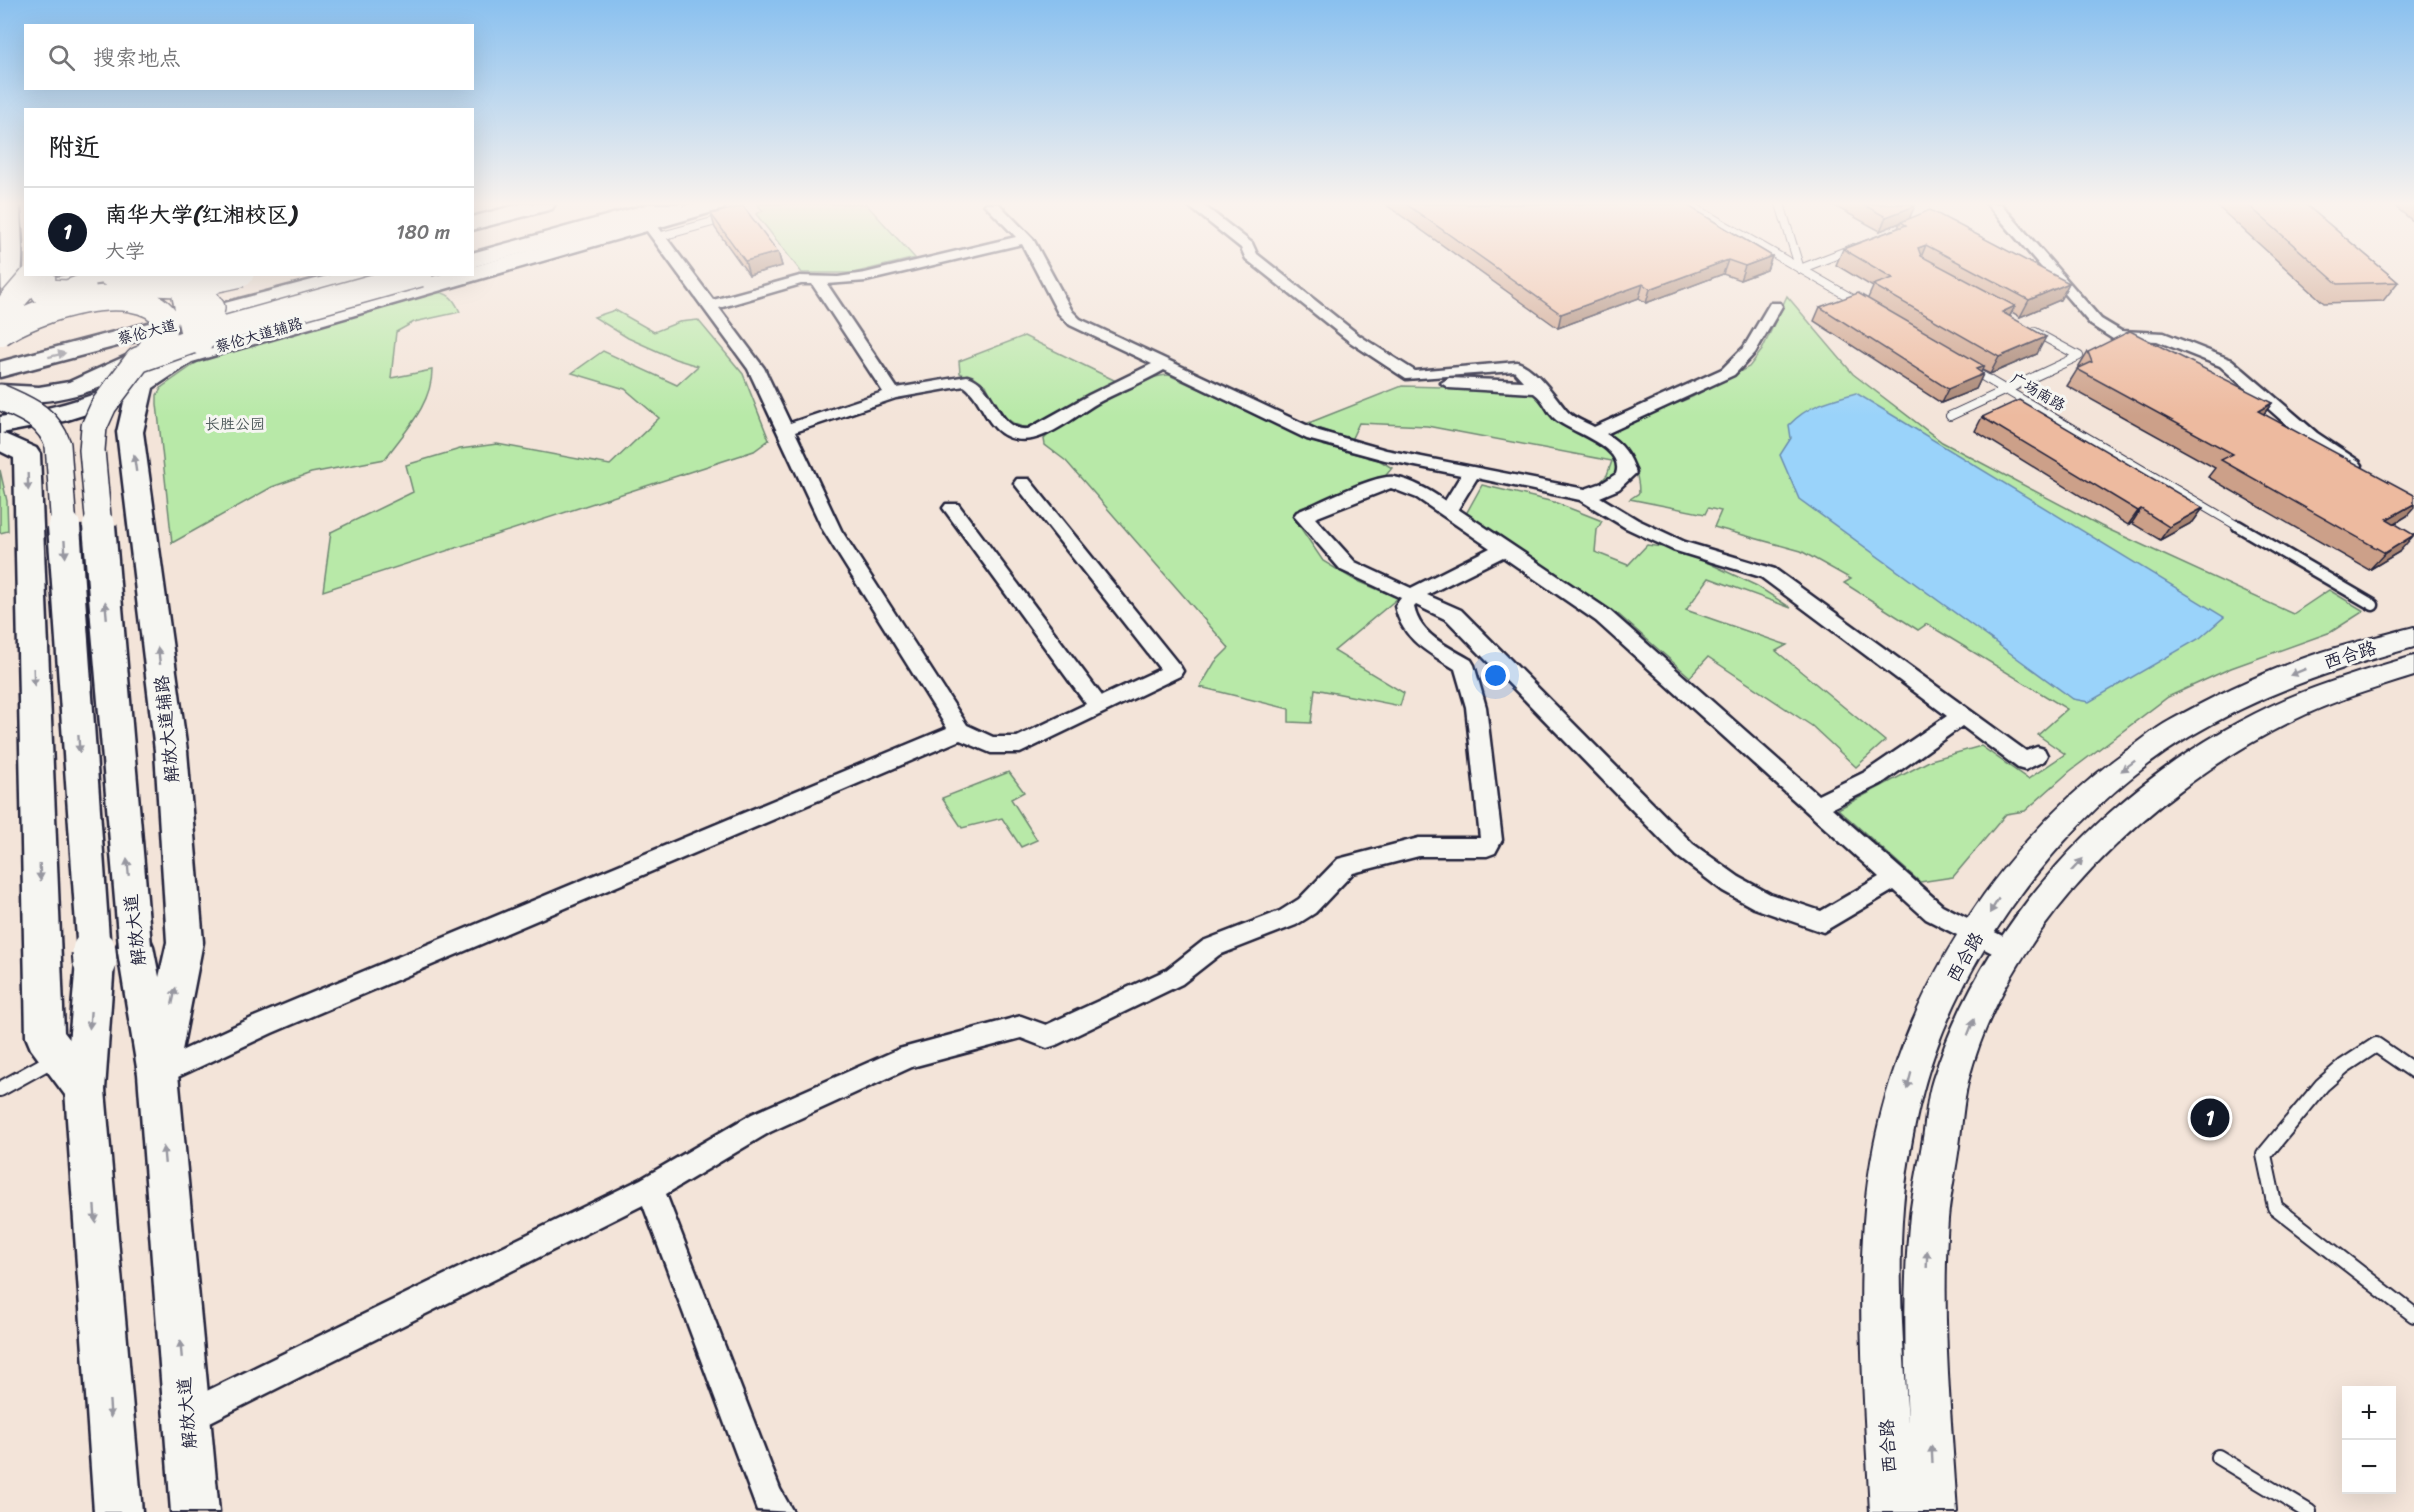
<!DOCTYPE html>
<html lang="zh">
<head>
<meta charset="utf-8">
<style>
  body { margin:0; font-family:Sriracha,"LXGW WenKai TC",sans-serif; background:#f2f2f2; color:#202124 }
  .controls { position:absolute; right:18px; bottom:18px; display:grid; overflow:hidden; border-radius:0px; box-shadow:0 6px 24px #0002 }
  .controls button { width:54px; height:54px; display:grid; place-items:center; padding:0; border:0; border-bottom:2px solid #e0e0e0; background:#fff; color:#202124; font:30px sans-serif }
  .you { position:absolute; left:1496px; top:676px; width:21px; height:21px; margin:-15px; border:4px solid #fff; border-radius:50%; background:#1a73e8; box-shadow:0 0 0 9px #1a73e833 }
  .badge { display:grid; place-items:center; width:39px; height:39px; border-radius:50%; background:#111827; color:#fff; font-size:20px; font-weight:700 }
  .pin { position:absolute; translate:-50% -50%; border:3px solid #fff; box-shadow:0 2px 6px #0006 }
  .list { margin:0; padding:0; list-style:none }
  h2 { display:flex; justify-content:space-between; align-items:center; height:78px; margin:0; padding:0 24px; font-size:26px }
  h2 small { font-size:20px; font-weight:400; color:#757577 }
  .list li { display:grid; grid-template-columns:39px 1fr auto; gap:18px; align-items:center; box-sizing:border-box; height:90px; padding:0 24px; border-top:2px solid #e0e0e0 }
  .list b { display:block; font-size:22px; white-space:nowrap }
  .list p { margin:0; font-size:20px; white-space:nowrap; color:#757577 }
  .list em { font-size:20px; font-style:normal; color:#757577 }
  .icon { flex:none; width:33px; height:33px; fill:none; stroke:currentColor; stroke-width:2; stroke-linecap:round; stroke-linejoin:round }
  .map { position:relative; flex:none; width:2414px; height:1512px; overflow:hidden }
  .search { position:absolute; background:#fff; box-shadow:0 6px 24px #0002; left:24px; top:24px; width:450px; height:66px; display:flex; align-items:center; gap:15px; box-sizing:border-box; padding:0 21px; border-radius:0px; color:#757577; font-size:22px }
  .panel { position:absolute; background:#fff; box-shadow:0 6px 24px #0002; left:24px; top:108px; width:450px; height:168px; border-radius:0px }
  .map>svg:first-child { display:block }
  .green { fill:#b8e9a8; stroke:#6d8672; stroke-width:1.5 }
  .water { fill:#9ad3fa; stroke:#6a8cae; stroke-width:1.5 }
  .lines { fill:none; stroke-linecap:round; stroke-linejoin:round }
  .lane-far2-casing { stroke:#22223b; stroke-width:10 }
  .lane-far1-casing { stroke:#22223b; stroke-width:15 }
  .lane-casing { stroke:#22223b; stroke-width:18 }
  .street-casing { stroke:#22223b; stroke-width:5 }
  .secondary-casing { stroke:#22223b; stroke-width:4 }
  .primary-casing { stroke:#22223b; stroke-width:5 }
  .highway-casing { stroke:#22223b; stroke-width:5 }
  .lane-far2 { stroke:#f6f6f2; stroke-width:8 }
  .lane-far1 { stroke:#f6f6f2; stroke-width:10 }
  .lane { stroke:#f6f6f2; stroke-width:14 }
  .street { fill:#f6f6f2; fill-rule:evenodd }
  .secondary { fill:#f6f6f2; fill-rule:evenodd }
  .primary { fill:#f6f6f2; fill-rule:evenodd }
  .highway { fill:#f6f6f2; fill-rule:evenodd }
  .primary-bridge-casing { stroke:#22223b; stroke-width:28; stroke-linecap:butt }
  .highway-bridge-far2-casing { stroke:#22223b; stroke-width:28; stroke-linecap:butt }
  .highway-bridge-far1-casing { stroke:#22223b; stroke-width:37; stroke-linecap:butt }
  .highway-bridge-casing { stroke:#22223b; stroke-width:47; stroke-linecap:butt }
  .primary-bridge { stroke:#f6f6f2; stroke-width:25 }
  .highway-bridge-far2 { stroke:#f6f6f2; stroke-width:25 }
  .highway-bridge-far1 { stroke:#f6f6f2; stroke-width:32 }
  .highway-bridge { stroke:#f6f6f2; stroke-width:43 }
  .wall { fill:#cca089; stroke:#22223b; stroke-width:1.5 }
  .shaded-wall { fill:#a6826f; stroke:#22223b; stroke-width:1.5 }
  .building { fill:#edba9f; stroke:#22223b; stroke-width:1.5 }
  .oneway { fill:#9797a0 }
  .labels { text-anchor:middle; stroke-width:6; stroke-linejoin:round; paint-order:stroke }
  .far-street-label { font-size:15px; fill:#22223b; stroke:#f6f6f2 }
  .far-park-label { font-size:15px; fill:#485456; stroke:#f6f6f2 }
  .street-label { font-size:18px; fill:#22223b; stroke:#f6f6f2 }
</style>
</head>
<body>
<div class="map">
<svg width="2414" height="1512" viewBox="0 0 2414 1512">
  <rect width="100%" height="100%" fill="#f3e4d9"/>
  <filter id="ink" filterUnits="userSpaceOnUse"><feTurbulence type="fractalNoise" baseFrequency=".0167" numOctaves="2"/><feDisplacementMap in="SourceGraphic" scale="12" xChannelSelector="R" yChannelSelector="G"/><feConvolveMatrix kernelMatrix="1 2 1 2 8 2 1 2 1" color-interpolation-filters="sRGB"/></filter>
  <g filter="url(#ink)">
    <path class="green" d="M757 204H866L915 258 853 273H802L756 214 763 211Z
      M434 292C449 292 454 299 460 312L414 322 396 332 391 378 432 370C432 405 404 432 385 459L311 473 272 487 172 543 157 404V395L162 387 202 359Z
      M1787 296 1853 374 1942 442 2101 526 2293 614 2329 590 2364 611 2331 632 2231 668 2168 697 2070 771 2025 811 2006 814 1953 877 1920 882 1838 809 1931 760 1981 746 2028 779 2065 754 2038 735 2067 709 1927 624 1918 630 1844 583 1851 579 1801 551 1714 527 1721 511 1708 508 1705 514 1630 499 1639 493C1639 471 1629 452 1612 439L1611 435 1616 428 1692 397 1749 367 1762 350Z
      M615 310 654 332 679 322 698 320 743 374 769 440 754 451 323 591 331 532 413 492 406 465 460 449 497 444 610 465 659 418 625 389 572 373 603 351 677 385 698 366 675 359 628 338 594 317Z
      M1024 336 1120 383C1106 388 1090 392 1076 400 1071 403 1067 408 1062 412 1024 443 1002 423 986 385L960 373 959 361Z
      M1169 375 1319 444 1379 460 1392 468 1382 480 1301 508 1294 518 1323 561 1353 579 1398 598 1334 651 1404 693 1400 706 1315 689 1311 723 1289 722V709L1200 687 1215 662 1229 648 1066 461 1045 445 1044 439C1064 416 1140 376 1169 375Z
      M1402 386 1523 389C1550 395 1602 441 1621 463L1620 474 1597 486 1607 475 1612 461 1427 426 1359 423 1351 440 1306 424Z
      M0 470 7 501 8 531 0 533Z
      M1482 485 1554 502 1602 521 1597 530 1595 552 1628 565 1647 545 1679 549 1757 586 1791 608 1709 578 1686 610 1787 645 1776 651 1885 741 1856 767 1812 726 1708 657 1690 677 1619 615 1466 514Z
      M1009 772 1024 792 1011 799 1037 840 1021 847 1002 818 962 828 942 798Z"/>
    <path class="water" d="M1856 393 2224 617 2200 638 2089 702 2073 699 1799 499 1780 455 1791 438 1789 425C1808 405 1830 400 1856 393Z"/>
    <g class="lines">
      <g class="lane-far2-casing">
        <path id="lane-far2" d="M1688 204 1858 302
          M1780 204 1800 269 1854 248
          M658 237 727 218
          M1972 370 2241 528
          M1950 416 2079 356 2035 332"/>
      </g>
      <g class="lane-far1-casing">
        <path id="lane-far1" d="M2238 526 2373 605"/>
      </g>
      <g class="lane-casing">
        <path id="lane" d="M2414 1071 2376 1045 2344 1066 2322 1085 2264 1155 2275 1207 2414 1315
          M0 1089 54 1059
          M2218 1457 2309 1512"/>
      </g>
      <g class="street-casing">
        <path id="street" d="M984 204H999L1033 239 1072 311 1080 319 1319 431 1386 450 1585 489 1602 483 1616 474C1626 446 1568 432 1554 418 1545 409 1546 402 1534 393L1449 388 1441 383 1449 378 1523 381 1514 371 1406 379 1350 342 1246 259 1241 248 1186 204H1202L1252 243 1257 254 1360 336 1415 371 1517 362C1536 368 1554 395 1566 410 1571 417 1585 422 1594 427L1722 369 1744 347 1770 303H1780L1782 306 1755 353 1734 375 1606 434C1622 443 1631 456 1636 473L1619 489 1600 497 1638 520 1685 542 1775 569 2026 751 2037 747 2044 749 2047 755 2044 761 2025 770 2018 768 1962 726 1881 784 1832 808 1942 905 2018 944 2022 951 2018 958 2010 961 2002 958 1926 919 1894 890 1823 932 1754 908 1723 891 1677 856 1447 620 1416 605 1414 607C1420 636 1448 646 1471 660L1474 665 1486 707 1502 840 1495 853 1487 856H1419L1353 873 1315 913 1296 925 1219 955 1182 984 1056 1045 1047 1048 1021 1038 912 1067 770 1132 666 1194 780 1489 793 1512 757 1510 643 1205 198 1428 187 1432 176 1428 172 1417 176 1406 641 1179 752 1114 899 1049 1021 1016 1046 1025 1166 970 1203 941 1280 911 1299 899 1338 859 1419 838H1480L1466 707 1455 669C1428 652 1402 640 1395 606L1401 598 1341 570 1294 516 1297 512C1317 504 1375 474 1394 477 1412 480 1431 491 1445 501L1461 475 1385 460 1307 439 1164 370C1144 382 1122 390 1101 401 1074 415 1034 456 1001 433 984 421 981 398 964 386L896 398 795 432 841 530 967 725 993 737H1017L1086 704 946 512 943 508 946 504H958L1102 696 1160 669 1017 487 1014 483 1017 479H1029L1180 666 1183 671 1180 676 1020 753H991L960 740 272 1033 167 1082 158 1086 149 1082 145 1074 149 1066 254 1017 947 728 823 530 748 369 641 223 643 220H653L713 300 800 276 838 277 865 273 1016 237ZM1022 244 1058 313 1070 325 1152 364 1089 395 1028 429C995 432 996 383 967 376L897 388 827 284 866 281ZM801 284H812L883 392 790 423 764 368 719 308ZM1477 478 1580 500 1626 528 1673 550 1761 577 1947 716 1865 772 1818 795 1610 611 1458 509ZM1391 488 1417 498 1490 548 1411 588 1355 562 1315 518ZM1503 557 1596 621 1879 877 1821 911 1770 894 1739 877 1693 844 1461 610 1427 595Z
          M1987 204H2001L2101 319 2121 331 2164 333 2232 360 2317 433 2359 461 2362 465 2359 469H2347L2305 441 2220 366 2157 341 2113 339 2091 325Z"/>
      </g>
      <g class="secondary-casing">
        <path id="secondary" d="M2414 627V647C2334 669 2261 694 2189 737 2076 805 1978 931 1934 1055 1918 1100 1907 1159 1903 1207 1897 1279 1904 1352 1908 1424 1905 1354 1903 1284 1910 1215 1913 1191 1918 1168 1922 1144 1926 1123 1926 1100 1933 1079 1987 909 2126 769 2288 698 2329 681 2372 668 2414 656V676C2373 689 2332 701 2294 720 2152 790 2008 925 1968 1082 1963 1103 1962 1125 1959 1146 1956 1170 1950 1195 1948 1219 1941 1317 1951 1415 1957 1512H1870C1865 1411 1856 1310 1865 1209 1880 1030 1982 855 2126 751 2141 741 2154 729 2169 721 2215 695 2263 672 2313 655 2346 644 2380 636 2414 627Z"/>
      </g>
      <g class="primary-casing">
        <path id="primary" d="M0 204H20C20 235 29 279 10 306L2 308Z
          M691 204H726L723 209 192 362 153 388 143 432 187 751 203 942 179 1066 173 1079 159 1084 145 1079 139 1066 167 942 155 751 117 432 124 402 64 421 2 433 36 448 40 454 64 1032 99 1077 105 1090 99 1103 85 1109 71 1103 31 1049 26 1037 14 458 0 451V417C73 406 135 386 191 337L200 335 209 337 211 341 442 274H472V267Z
          M72 274H126L123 279 115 281 46 293 38 291 34 286 38 281Z"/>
      </g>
      <g class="highway-casing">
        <path id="highway" d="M520 204H555L552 209 472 230V217Z
          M649 204H684L681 209 472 267V253Z
          M335 274H374L371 279 0 377V362Z
          M148 346 157 348 160 353 157 358C109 389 57 407 0 401V385L39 387 69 382Z
          M135 930 148 935 153 946 178 1074 219 1512H171L138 1074 117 946 122 935Z
          M95 946 108 951 114 962 105 1090 142 1512H94L65 1090 76 962 82 951Z"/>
      </g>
      <use href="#lane-far2" class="lane-far2"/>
      <use href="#lane-far1" class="lane-far1"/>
      <use href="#lane" class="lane"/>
      <use href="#street" class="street"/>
      <use href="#secondary" class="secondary"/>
      <use href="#primary" class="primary"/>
      <use href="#highway" class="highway"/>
      <g class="primary-bridge-casing">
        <path id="primary-bridge" d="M189 284 199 290 212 308 207 331 200 342"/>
      </g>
      <g class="highway-bridge-far2-casing">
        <path id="highway-bridge-far2" d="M42 274 44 292 68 293 83 287
          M110 274C154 289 196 285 241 274
          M212 282 191 290 185 296 192 328 201 331 226 328
          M0 315 31 279
          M0 333C35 309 135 276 166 318L163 332 148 353
          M0 397C26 409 48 416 58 445L64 528
          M99 528 92 450 94 427 104 405 138 360 231 327 420 274"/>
      </g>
      <g class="highway-bridge-far1-casing">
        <path id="highway-bridge-far1" d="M64 526 94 953
          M99 526 135 946"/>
      </g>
      <g class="highway-bridge-casing">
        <path id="highway-bridge" d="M94 951 95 962"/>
      </g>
      <use href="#primary-bridge" class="primary-bridge"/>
      <use href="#highway-bridge-far2" class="highway-bridge-far2"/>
      <use href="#highway-bridge-far1" class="highway-bridge-far1"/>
      <use href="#highway-bridge" class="highway-bridge"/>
    </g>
    <path class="wall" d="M1385 204H1685L1772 256 1767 270 1740 280 1723 274 1646 303 1639 298 1558 328Z
      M1831 204H1913L1910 218 2069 283 2060 300 2020 317 2012 312 2010 316 2037 354 1990 374 1982 370 1981 373 1983 374 1976 389 1941 403 1814 321 1820 307 1868 298 1873 287 1836 265 1843 249 1898 228 1900 223 1880 231Z
      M2215 204H2305L2398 282 2383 301 2324 303Z
      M2392 204H2414V222Z
      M711 214 778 252 782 266 749 275 715 228Z
      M2088 352 2272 403 2264 414 2407 516 2394 524 2399 552 2369 570 2208 477 2215 468 2067 386Z
      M1982 417 2203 508 2193 522 2160 540 2132 523 2128 525 1975 431Z"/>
    <path class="shaded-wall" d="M1915 206 1909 219 1880 231 1886 217Z
      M1926 245 1919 262 1918 248Z
      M778 252 782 266 749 275 745 261Z
      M1772 256 1767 270 1740 280 1745 266Z
      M1728 260 1723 274 1646 303 1650 289Z
      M2069 283 2060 300 2020 317 2029 300Z
      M1643 284 1639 298 1558 328 1561 314Z
      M2015 306 2006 323 2002 312Z
      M2046 337 2037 354 1990 374 1999 357Z
      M1984 366 1979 376 1983 374 1976 389 1941 403 1948 389 1976 369Z
      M2272 403 2259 420 2258 411Z
      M2414 504V508L2407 516 2371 537 2387 519Z
      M2203 508 2193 522 2160 540 2169 527Z
      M2141 509 2132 523 2128 525 2138 511Z
      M2414 535 2399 552 2369 570 2385 553Z"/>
    <path class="building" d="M1406 204H1685L1772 256 1745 266 1728 260 1650 289 1643 284 1561 314Z
      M1862 204H1913L1915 206 1886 217Z
      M2247 204H2305L2398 282 2338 284Z
      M743 206 778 252 745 261 711 214Z
      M1930 210 2069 283 2029 300 1926 245 1918 248 1921 256 2015 306 2002 312 2046 337 1999 357 1873 285 1893 278 1843 249 1906 225 1901 222Z
      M1858 293 1984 366 1976 369 1983 374 1948 389 1820 307Z
      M2130 331 2272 403 2258 411 2414 495V504L2387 519 2414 535 2385 553 2221 460 2233 454 2077 369 2092 362 2088 352Z
      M2019 400 2203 508 2169 527 2141 509 2138 511 1982 417Z"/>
    <defs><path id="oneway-solid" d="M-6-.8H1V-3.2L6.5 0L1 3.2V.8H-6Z" transform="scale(1.5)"/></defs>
    <g class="oneway">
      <use href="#oneway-solid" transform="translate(57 355) rotate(-14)"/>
      <use href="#oneway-solid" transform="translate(135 463) rotate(-98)"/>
      <use href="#oneway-solid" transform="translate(28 482) rotate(88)"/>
      <use href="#oneway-solid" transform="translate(65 549) rotate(86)"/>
      <use href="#oneway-solid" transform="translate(106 610) rotate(-95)"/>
      <use href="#oneway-solid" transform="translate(159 656) rotate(-97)"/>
      <use href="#oneway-solid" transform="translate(2298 672) rotate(158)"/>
      <use href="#oneway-solid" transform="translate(34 677) rotate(88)"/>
      <use href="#oneway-solid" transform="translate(79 744) rotate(86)"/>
      <use href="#oneway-solid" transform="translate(2128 766) rotate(143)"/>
      <use href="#oneway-solid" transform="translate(2077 865) rotate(-47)"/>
      <use href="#oneway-solid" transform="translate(128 867) rotate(-95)"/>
      <use href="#oneway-solid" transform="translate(40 872) rotate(88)"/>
      <use href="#oneway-solid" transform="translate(1994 906) rotate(121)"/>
      <use href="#oneway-solid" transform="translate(174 996) rotate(-78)"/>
      <use href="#oneway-solid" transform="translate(90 1020) rotate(94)"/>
      <use href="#oneway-solid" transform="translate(1971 1027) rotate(-69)"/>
      <use href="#oneway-solid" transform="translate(1909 1081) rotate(105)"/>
      <use href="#oneway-solid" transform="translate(164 1155) rotate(-95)"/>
      <use href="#oneway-solid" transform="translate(95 1214) rotate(86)"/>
      <use href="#oneway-solid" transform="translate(1927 1259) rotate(-88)"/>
      <use href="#oneway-solid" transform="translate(181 1349) rotate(-95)"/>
      <use href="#oneway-solid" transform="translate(110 1409) rotate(86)"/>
      <use href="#oneway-solid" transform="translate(1932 1454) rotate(-93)"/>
    </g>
  </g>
  <linearGradient id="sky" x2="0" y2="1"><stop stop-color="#89c0ef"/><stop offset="0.49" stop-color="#faf3ee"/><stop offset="1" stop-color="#faf3ee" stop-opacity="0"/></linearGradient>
  <rect width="2414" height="416" fill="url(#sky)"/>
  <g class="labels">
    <g class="far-street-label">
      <text transform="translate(147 332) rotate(-14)" y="5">蔡伦大道</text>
      <text transform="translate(259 335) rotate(-16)" y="5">蔡伦大道辅路</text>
      <text transform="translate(2038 392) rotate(30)" y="5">广场南路</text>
    </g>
    <g class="far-park-label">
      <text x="235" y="429">长胜公园</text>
    </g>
    <g class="street-label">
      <text transform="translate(2350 655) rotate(-17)" y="6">西合路</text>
      <text transform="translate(167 729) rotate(-96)" y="6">解放大道辅路</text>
      <text transform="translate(135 930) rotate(-97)" y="6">解放大道</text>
      <text transform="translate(1965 957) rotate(-60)" y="6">西合路</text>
      <text transform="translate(187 1413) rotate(-95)" y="6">解放大道</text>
      <text transform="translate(1888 1446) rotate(-93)" y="6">西合路</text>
    </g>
  </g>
</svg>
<div class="controls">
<button>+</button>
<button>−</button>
</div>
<div class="you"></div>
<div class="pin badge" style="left:2210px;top:1118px">1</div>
<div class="search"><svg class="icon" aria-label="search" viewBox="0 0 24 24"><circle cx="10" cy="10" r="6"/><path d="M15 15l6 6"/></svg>搜索地点</div>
<section class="panel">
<h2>附近<small></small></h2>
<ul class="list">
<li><span class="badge">1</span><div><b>南华大学(红湘校区)</b><p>大学</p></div><em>180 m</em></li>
</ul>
</section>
</div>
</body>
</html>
